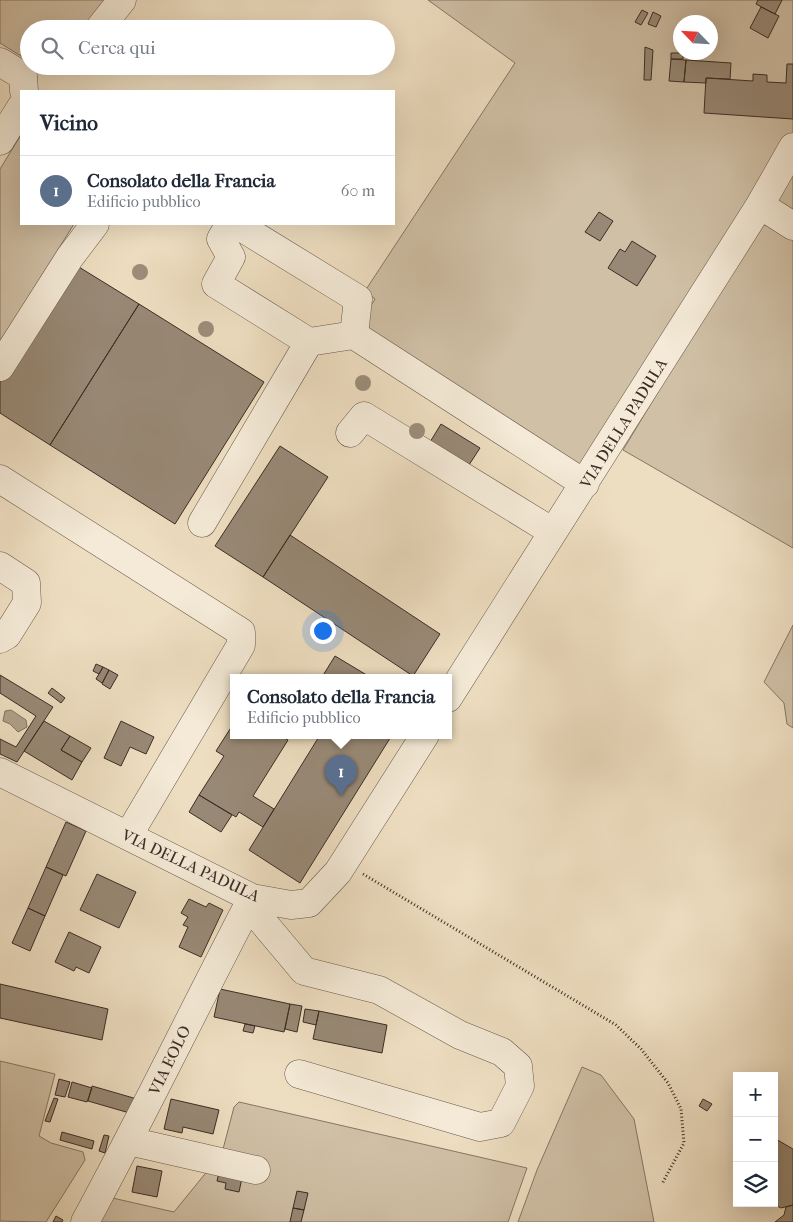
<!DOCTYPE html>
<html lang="it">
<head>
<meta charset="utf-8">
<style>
  body { margin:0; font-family:"IM FELL French Canon",serif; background:#f2f2f3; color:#1f2937 }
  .controls { position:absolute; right:15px; bottom:15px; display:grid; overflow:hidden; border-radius:0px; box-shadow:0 5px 20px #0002 }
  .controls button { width:45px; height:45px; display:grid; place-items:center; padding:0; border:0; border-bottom:1px solid #e0e1e3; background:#fff; color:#1f2937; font:25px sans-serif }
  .compass { position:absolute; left:673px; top:15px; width:45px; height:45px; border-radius:50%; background:#fff; box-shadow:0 5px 20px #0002; rotate:295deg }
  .you { position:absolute; left:322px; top:630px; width:18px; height:18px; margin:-12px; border:4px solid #fff; border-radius:50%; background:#1a73e8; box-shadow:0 0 0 8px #1a73e833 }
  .badge { display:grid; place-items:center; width:32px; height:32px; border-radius:50%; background:#0f766e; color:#fff; font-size:16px; font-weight:700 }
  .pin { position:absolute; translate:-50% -41px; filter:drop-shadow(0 1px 2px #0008) }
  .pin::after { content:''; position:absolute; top:26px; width:18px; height:15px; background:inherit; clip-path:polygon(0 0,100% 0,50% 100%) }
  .popup { position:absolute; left:230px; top:674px; width:222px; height:65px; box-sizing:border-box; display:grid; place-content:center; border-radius:0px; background:#fff; filter:drop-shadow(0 1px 4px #0005); font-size:16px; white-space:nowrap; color:#747a83 }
  .popup b { font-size:19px; color:#1f2937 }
  .popup::after { content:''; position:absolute; left:50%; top:100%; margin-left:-10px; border:10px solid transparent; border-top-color:#fff }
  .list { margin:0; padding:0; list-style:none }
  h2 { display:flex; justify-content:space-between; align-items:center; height:65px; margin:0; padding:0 20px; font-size:21px }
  h2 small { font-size:16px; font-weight:400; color:#747a83 }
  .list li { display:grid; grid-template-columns:32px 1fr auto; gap:15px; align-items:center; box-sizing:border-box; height:70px; padding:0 20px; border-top:1px solid #e0e1e3 }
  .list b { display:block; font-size:19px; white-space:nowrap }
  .list p { margin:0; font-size:16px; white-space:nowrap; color:#747a83 }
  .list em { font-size:16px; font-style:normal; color:#747a83 }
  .icon { flex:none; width:28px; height:28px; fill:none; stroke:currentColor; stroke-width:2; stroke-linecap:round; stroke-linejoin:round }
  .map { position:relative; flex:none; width:793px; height:1222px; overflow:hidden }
  .search { position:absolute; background:#fff; box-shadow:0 5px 20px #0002; left:20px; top:20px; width:375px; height:55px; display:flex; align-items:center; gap:12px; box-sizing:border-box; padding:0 18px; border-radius:28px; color:#747a83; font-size:19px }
  .panel { position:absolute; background:#fff; box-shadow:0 5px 20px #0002; left:20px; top:90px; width:375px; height:135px; border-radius:0px }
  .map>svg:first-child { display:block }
  .green { fill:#d0c0a6; stroke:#867666; fill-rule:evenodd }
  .water { fill:#b1a28c; stroke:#827363 }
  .building { fill:#988976; stroke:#3b2d25 }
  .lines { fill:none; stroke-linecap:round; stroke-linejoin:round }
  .minor-casing { stroke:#68594c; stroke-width:29 }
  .path { stroke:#3b2d25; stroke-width:3; stroke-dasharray:1 2.5; stroke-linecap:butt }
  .minor { stroke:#f4ead7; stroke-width:28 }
  .tree { fill:#9c8d7a }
  .labels { text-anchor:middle; stroke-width:5; stroke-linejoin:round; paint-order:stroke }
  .street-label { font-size:16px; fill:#3b2d25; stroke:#f4ead7 }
</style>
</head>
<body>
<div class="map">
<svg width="793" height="1222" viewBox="0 0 793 1222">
  <rect width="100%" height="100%" fill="#eedec1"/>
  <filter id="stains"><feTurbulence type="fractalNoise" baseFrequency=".004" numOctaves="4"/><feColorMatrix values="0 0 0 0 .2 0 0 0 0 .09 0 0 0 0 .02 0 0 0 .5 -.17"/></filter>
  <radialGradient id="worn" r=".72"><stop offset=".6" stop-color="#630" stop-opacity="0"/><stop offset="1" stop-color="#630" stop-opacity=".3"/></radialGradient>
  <path class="green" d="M0 0H107L84 29H29V61L0 43Z
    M428 0H793V213L756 189 575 478 352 337 375 299 365 291 515 63ZM680 22H710V52H680Z
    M21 135V224H74L0 342V169Z
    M772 224 793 238V548L623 450 758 226Z
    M793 625V728L787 724 784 703 764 682Z
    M0 1061 55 1074 39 1136 51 1143 83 1152 85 1160 46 1222 0 1221Z
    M582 1067 601 1075 634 1119 654 1222H518L537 1170Z
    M239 1102 527 1168 508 1222H77L95 1194 174 1212 222 1153 234 1107Z"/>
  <path class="water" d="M11 710 26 720 27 727 18 732 10 724 3 721 5 711Z"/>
  <path class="building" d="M758 0H782L775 14 756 4Z
    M761 7 779 16 768 38 750 28Z
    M642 10 648 13 641 25 635 22Z
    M653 12 661 16 656 27 648 24Z
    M645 47 653 50 651 80H644Z
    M671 53H683V59H671Z
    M671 59 686 60 684 82 669 81Z
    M686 60 731 63 730 79 706 78V83L684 82Z
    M787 64H793V119L704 113 706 78 753 81V74L767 75V82L786 83Z
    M599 212 613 221 600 241 585 232Z
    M632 241 656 256 637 286 608 268 620 249 625 252Z
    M74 264 139 304 50 445 0 413V382Z
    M139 304 264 382 175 524 50 445Z
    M441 424 480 448 465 471 427 447Z
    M280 446 328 477 263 577 215 546Z
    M290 535 440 634 413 676 263 577Z
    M335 656 370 677H322Z
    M96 664 103 667 99 674 93 671Z
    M103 667 109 670 102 683 96 679Z
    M109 670 118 675 110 689 102 684Z
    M0 675 53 707 17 762 0 754V739L16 747 36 716 0 693Z
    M52 688 65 698 61 703 48 693Z
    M44 721 70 736 61 750 82 762 72 780 24 751Z
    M121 721 154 737 146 754 130 747 121 766 104 758Z
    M232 726 234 735H279L288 740 253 796 274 809 263 827 239 812 236 817 199 795 224 756 216 751Z
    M320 735H392L300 883 249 850Z
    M70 736 91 748 82 762 61 750Z
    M199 795 232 815 221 832 189 812Z
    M66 822 86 831 66 876 46 867Z
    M46 867 63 875 45 916 28 908Z
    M97 874 136 892 119 928 80 910Z
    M189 899 206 907 209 903 223 910 201 957 179 947 188 927 183 925 188 917 181 913Z
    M28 908 45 916 30 951 12 943Z
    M69 932 101 947 89 973 76 967 74 971 55 962Z
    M0 984 108 1009 102 1040 0 1018Z
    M220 989 290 1004 284 1032 214 1017Z
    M290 1004 302 1006 297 1032 285 1029Z
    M305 1009 319 1011 316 1025 303 1022Z
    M319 1011 387 1025 382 1053 313 1039Z
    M245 1024 255 1026 253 1033 243 1031Z
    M59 1079 70 1082 65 1097 55 1095Z
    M72 1082 92 1088 87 1102 68 1097Z
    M92 1086 137 1099 133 1114 88 1101Z
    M54 1098 58 1099 50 1122 45 1121Z
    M171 1099 219 1110 213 1134 183 1127 182 1133 164 1129Z
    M703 1099 712 1104 707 1111 699 1106Z
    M62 1132 94 1141 92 1149 60 1140Z
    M104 1135 109 1136 105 1153 99 1151Z
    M774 1138 793 1149V1205L781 1208 771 1203H774Z
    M137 1166 162 1171 157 1197 132 1192Z
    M220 1168 243 1173 239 1192 225 1189 226 1183 217 1181Z
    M297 1191 308 1193 304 1210 293 1208Z
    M793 1205V1222H775L784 1215 786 1207Z
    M293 1208 304 1210 301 1222H290Z
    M56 1216 63 1220 62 1222H53Z"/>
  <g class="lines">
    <g class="minor-casing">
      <path id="minor" d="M99 29 122 0
        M0 62 23 76 24 91
        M0 141 21 107
        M760 205 793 226
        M230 224 221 239 231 257 216 284 309 342 354 335 585 484
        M236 224 358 299 354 335
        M0 367 70 257 95 224
        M350 433 364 416 553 532
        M0 479 241 632V645L128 836
        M202 523 309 342
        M0 566 26 583 27 603 7 635 0 639
        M448 698 760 205 793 147
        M0 772 252 898 291 905 309 903 338 872 425 735
        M252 898 257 915 304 971 379 990 460 1035 502 1052 518 1066 520 1086 501 1123 480 1127 299 1074
        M129 1141 256 1170
        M85 1222C143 1115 196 1005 252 898"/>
    </g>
    <path class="path" d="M363 874 616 1025 641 1049 668 1083 681 1109 684 1143 662 1184"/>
    <use href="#minor" class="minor"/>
  </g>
  <g class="tree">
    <circle cx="140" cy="272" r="8"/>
    <circle cx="206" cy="329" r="8"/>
    <circle cx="363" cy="383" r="8"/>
    <circle cx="417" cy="431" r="8"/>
  </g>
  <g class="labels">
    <g class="street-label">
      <text transform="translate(623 423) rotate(-58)" y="6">VIA DELLA PADULA</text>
      <text transform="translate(191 865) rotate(25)" y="6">VIA DELLA PADULA</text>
      <text transform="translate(169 1060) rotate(-64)" y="6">VIA EOLO</text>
    </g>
  </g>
  <rect width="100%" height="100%" filter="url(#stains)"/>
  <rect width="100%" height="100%" fill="url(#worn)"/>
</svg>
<div class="controls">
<button>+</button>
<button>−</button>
<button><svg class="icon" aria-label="layers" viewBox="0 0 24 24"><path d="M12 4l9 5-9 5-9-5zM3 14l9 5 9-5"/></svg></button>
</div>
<svg class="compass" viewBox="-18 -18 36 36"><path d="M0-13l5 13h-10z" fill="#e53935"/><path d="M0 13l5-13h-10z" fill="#747a83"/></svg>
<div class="you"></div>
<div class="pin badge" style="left:341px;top:796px;background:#5c6f8a">1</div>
<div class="popup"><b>Consolato della Francia</b>Edificio pubblico</div>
<div class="search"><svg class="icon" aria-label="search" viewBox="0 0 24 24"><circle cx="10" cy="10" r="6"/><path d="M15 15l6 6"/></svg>Cerca qui</div>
<section class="panel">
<h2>Vicino<small></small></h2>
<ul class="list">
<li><span class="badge" style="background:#5c6f8a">1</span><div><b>Consolato della Francia</b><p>Edificio pubblico</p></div><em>60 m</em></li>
</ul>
</section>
</div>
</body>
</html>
